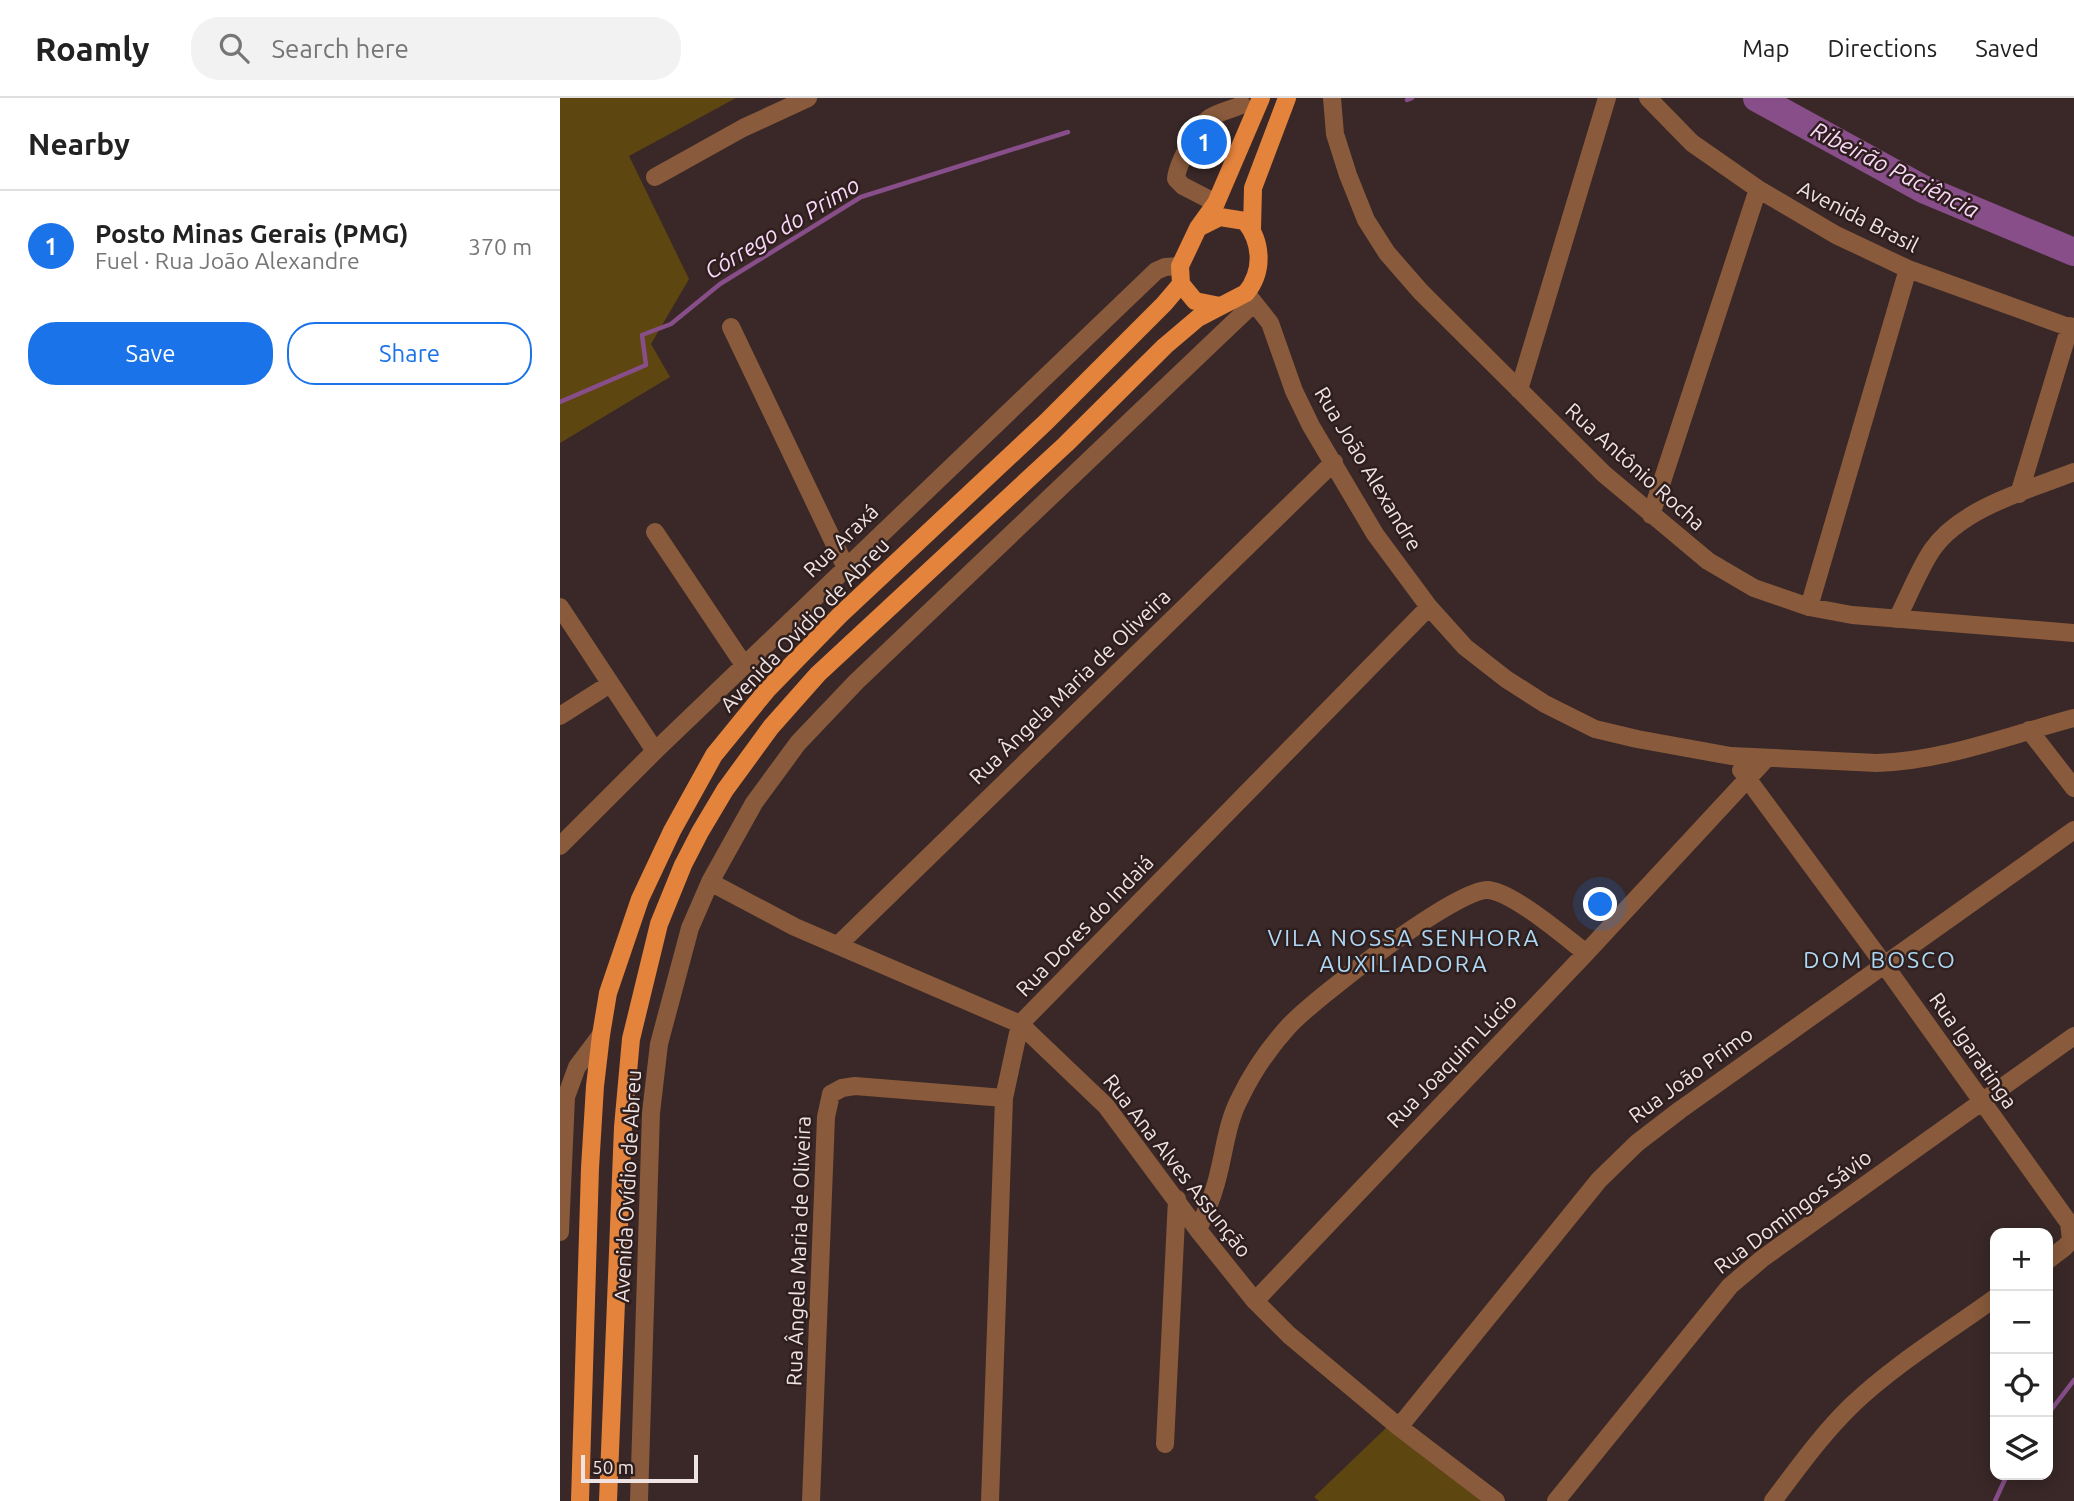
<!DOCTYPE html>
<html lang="en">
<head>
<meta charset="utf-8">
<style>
  body { margin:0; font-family:Ubuntu,sans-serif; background:#f2f2f2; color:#222 }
  .controls { position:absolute; right:21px; bottom:21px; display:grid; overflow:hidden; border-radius:14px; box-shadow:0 4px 18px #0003 }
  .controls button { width:63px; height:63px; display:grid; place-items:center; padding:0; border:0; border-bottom:2px solid #e0e0e0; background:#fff; color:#222; font:35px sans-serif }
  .scale { position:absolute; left:21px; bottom:18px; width:117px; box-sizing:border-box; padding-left:7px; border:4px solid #efe4e3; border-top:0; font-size:19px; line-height:24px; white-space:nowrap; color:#efe4e3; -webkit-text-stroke:5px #2e1e1d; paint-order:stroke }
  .you { position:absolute; left:1041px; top:807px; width:24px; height:24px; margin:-18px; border:5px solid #fff; border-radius:50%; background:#1a73e8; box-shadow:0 0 0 10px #1a73e833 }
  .badge { display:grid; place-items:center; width:46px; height:46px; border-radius:50%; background:#1a73e8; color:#fff; font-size:23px; font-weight:700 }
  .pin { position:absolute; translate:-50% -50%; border:4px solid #fff; box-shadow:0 2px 7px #0006 }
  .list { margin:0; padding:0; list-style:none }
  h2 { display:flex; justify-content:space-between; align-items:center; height:91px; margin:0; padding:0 28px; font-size:30px }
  h2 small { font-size:23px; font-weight:400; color:#767676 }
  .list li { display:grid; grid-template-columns:46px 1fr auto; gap:21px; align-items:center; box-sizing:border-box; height:112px; padding:0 28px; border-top:2px solid #e0e0e0 }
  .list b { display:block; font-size:26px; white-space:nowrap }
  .list p { margin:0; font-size:23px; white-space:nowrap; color:#767676 }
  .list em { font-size:23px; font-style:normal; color:#767676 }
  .actions { display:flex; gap:14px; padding:21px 28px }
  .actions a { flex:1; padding:16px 0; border:2px solid #1a73e8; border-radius:28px; text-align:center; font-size:24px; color:#1a73e8 }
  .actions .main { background:#1a73e8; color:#fff }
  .icon { flex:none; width:38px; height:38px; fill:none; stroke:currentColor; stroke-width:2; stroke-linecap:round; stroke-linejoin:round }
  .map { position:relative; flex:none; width:1514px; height:1403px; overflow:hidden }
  header { display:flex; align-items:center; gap:42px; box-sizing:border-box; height:98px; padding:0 35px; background:#fff; border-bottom:2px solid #e0e0e0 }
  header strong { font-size:33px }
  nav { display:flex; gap:38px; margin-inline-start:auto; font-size:24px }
  .search { width:490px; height:63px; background:#f2f2f2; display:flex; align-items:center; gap:18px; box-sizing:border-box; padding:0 24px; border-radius:28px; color:#767676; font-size:26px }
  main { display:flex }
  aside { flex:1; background:#fff }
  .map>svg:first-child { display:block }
  .green { fill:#5e4610 }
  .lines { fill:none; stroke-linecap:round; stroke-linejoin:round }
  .stream { stroke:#874e89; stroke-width:4.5 }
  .river { stroke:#874e89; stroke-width:28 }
  .minor { stroke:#895a3b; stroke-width:18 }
  .major { stroke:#e4833c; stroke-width:18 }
  .labels { text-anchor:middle; stroke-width:5; stroke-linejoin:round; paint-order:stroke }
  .street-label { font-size:21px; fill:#efe4e3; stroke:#2e1e1d }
  .water-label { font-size:23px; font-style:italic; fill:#f9d8f9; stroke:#2e1e1d }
  .neighbourhood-label { font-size:23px; letter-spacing:2px; fill:#aed9f6; stroke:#2e1e1d }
</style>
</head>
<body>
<header>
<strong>Roamly</strong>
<div class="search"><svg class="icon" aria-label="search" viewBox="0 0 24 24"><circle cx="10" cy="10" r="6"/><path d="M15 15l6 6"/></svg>Search here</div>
<nav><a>Map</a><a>Directions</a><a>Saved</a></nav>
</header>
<main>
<aside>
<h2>Nearby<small></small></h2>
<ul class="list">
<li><span class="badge">1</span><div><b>Posto Minas Gerais (PMG)</b><p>Fuel · Rua João Alexandre</p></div><em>370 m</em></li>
</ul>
<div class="actions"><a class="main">Save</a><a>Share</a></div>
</aside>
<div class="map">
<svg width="1514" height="1403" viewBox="0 0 1514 1403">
  <rect width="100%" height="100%" fill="#392827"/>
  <path class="green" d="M0 0H176L69 58 129 181 91 246 110 279 0 345Z
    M827 1329 926 1403H759L754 1399Z"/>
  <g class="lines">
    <path class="stream" d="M847 2 852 0
      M0 304 86 267 82 237 111 226 160 186 301 99 508 34
      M1488 1316 1514 1282
      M1435 1403 1447 1377"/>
    <path class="river" d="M1197 0 1363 91 1514 154"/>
    <path class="minor" d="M772 0 775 36 788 77 806 122 827 155 861 194 1044 376 1148 463 1194 490 1249 509 1292 517 1514 535
      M1088 0 1132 45 1198 91 1276 137 1348 171 1514 231
      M95 79 183 30 248 0
      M656 105 623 88 616 81C617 66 638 27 651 19 660 14 672 11 682 7
      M687 196 710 225 734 293 751 328 815 436 869 509 905 549 946 581 985 606 1035 631 1077 641 1171 658 1317 665C1384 663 1450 637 1514 620
      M171 229 286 470
      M959 292 1047 0
      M1459 396 1510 228
      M1091 417 1198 91
      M95 434 184 567
      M0 509 95 653
      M1249 509 1348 171
      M1337 521C1349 498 1358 473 1372 452 1401 410 1468 392 1514 374
      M0 618 50 586
      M1469 632 1514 690
      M1181 672 1323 865 1509 1125 1511 1142 1505 1149 1488 1162
      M0 748 95 653 596 173 605 169 620 168
      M150 784 235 829 460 926 546 1008 638 1132 695 1203 729 1237 839 1329 936 1403
      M278 847 774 364
      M638 1132C643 1119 650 1106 654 1092 664 1062 665 1028 680 1000 692 975 709 950 728 929 752 902 897 790 928 792 953 794 1005 839 1026 855
      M0 1134 6 999 17 969 41 937
      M695 1203 1026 855 1206 661
      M839 1329 1039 1082 1077 1045 1120 1012 1514 732
      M605 1346 617 1101
      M79 1403 91 1015 99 946 130 830 150 784 194 705 238 645 296 584 694 205
      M251 1403 266 1019 271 996 282 990 295 988 444 1000
      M430 1403 444 1000 460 926 869 509
      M996 1403 1170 1188 1203 1160 1514 938
      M1213 1403C1238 1370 1262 1336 1292 1307 1335 1266 1388 1234 1435 1200"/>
    <path class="major" d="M692 131 693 90 727 0
      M660 208 635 203 621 186 620 168 638 130 656 105 701 0
      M20 1403 30 1070 35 988 41 937 48 895 80 801 112 733 154 657 207 592 280 517 486 324 604 206 621 186
      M48 1403 63 1029 71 941 99 826 123 767 140 734 165 692 211 629 258 576 506 346 605 248 638 220 686 195C704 173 702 144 685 123L660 119 638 130"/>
  </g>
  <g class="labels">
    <g class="street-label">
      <text transform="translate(1298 119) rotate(27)" y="7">Avenida Brasil</text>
      <text transform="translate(1075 369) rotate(42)" y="7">Rua Antônio Rocha</text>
      <text transform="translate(808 371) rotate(59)" y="7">Rua João Alexandre</text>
      <text transform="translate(281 443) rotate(-44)" y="7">Rua Araxá</text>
      <text transform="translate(245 527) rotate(-46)" y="7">Avenida Ovídio de Abreu</text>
      <text transform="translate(510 589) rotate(-44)" y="7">Rua Ângela Maria de Oliveira</text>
      <text transform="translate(525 828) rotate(-46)" y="7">Rua Dores do Indaiá</text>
      <text transform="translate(1413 953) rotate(55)" y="7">Rua Igaratinga</text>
      <text transform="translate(892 963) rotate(-46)" y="7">Rua Joaquim Lúcio</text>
      <text transform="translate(1131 977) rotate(-36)" y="7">Rua João Primo</text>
      <text transform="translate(617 1068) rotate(52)" y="7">Rua Ana Alves Assunção</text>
      <text transform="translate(68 1088) rotate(-87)" y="7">Avenida Ovídio de Abreu</text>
      <text transform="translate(1233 1114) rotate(-37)" y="7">Rua Domingos Sávio</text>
      <text transform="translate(239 1153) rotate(-88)" y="7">Rua Ângela Maria de Oliveira</text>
    </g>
    <g class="water-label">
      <text transform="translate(1335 72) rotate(27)" y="8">Ribeirão Paciência</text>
      <text transform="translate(222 130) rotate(-31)" y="8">Córrego do Primo</text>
    </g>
    <g class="neighbourhood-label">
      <text x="844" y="848">VILA NOSSA SENHORA<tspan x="844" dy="26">AUXILIADORA</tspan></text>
      <text x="1320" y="870">DOM BOSCO</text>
    </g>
  </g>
</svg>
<div class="controls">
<button>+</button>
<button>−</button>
<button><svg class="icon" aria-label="locate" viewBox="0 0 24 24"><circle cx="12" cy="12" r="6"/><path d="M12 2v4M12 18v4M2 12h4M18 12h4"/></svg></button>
<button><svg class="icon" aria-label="layers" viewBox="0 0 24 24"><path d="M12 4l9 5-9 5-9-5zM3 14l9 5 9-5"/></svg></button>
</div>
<div class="scale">50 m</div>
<div class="you"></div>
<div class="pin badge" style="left:644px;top:44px">1</div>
</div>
</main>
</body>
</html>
